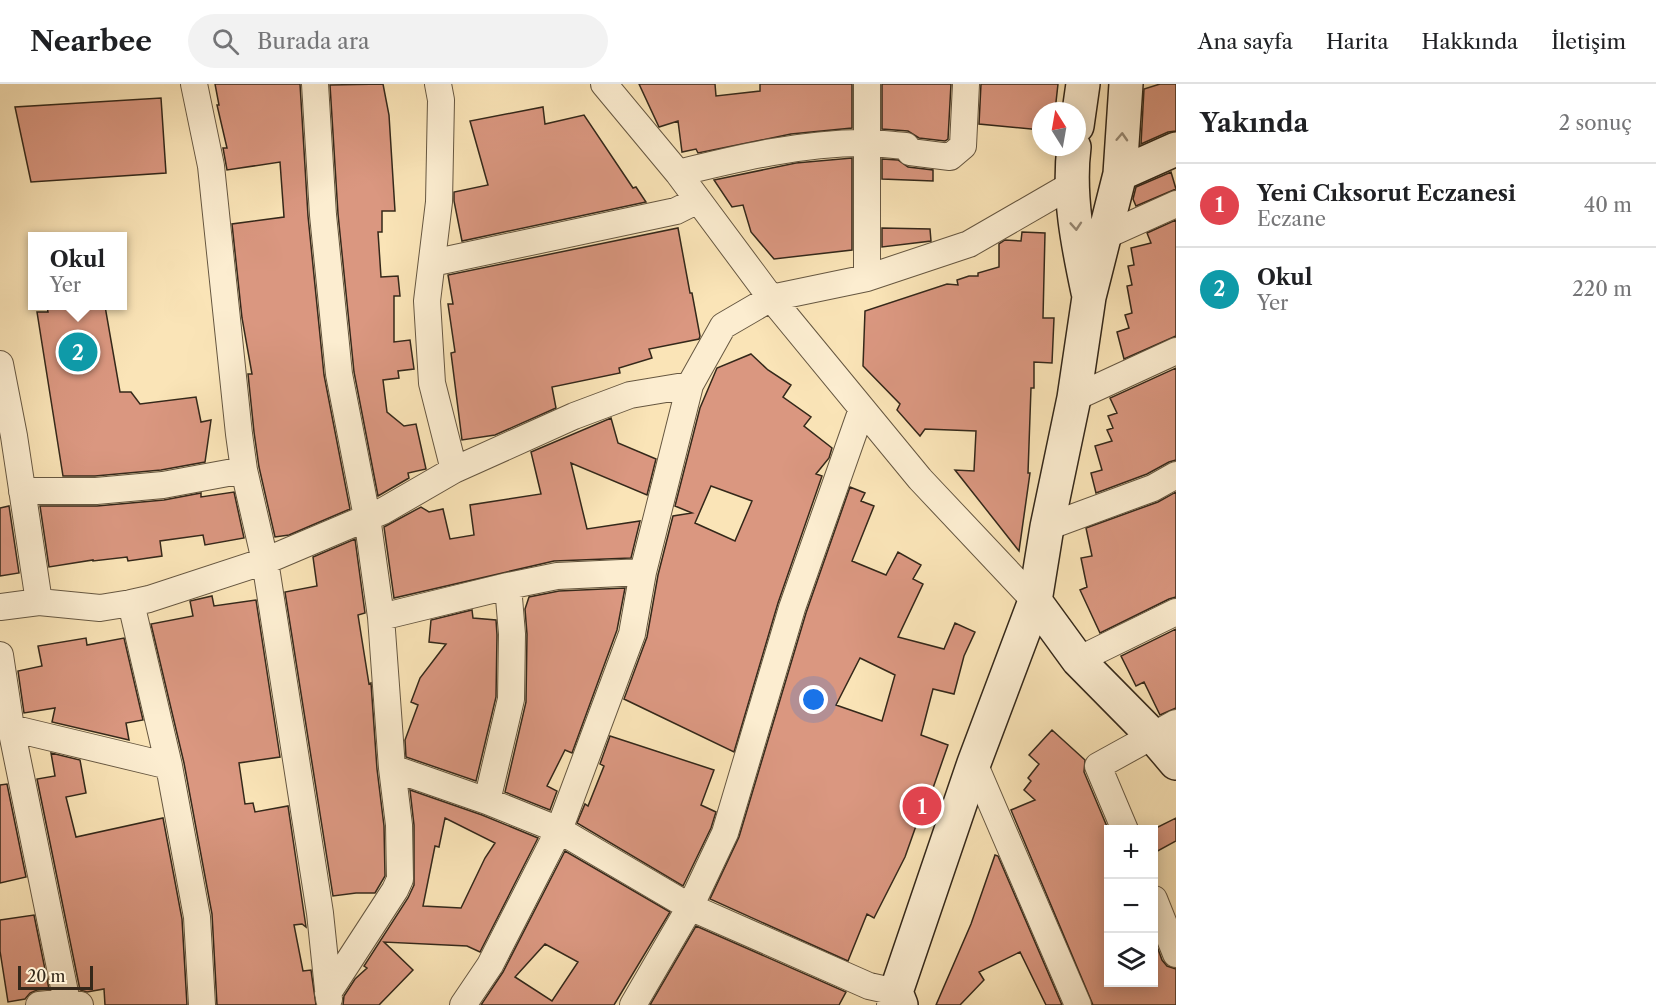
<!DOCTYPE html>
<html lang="tr">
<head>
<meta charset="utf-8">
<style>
  body { margin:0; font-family:"Libre Caslon Text",serif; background:#f2f2f2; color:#202124 }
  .controls { position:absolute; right:18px; bottom:18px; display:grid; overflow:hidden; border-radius:0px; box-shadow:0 3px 15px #0003 }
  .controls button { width:54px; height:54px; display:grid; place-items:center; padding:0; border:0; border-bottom:2px solid #e0e0e0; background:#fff; color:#202124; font:30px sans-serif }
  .compass { position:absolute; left:1032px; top:18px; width:54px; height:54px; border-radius:50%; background:#fff; box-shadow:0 3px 15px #0003; rotate:349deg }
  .scale { position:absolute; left:18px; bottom:15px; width:75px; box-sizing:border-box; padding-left:6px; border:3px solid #34281a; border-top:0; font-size:16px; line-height:21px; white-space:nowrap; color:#34281a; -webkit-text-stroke:4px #fcedd0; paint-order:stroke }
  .you { position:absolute; left:814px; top:616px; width:21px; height:21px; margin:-15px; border:4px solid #fff; border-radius:50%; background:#1a73e8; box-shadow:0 0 0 9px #1a73e833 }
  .badge { display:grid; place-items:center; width:39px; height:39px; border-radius:50%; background:#0b8043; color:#fff; font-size:20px; font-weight:700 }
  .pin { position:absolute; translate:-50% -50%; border:3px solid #fff; box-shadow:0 2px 6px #0006 }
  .popup { position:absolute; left:28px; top:148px; width:99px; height:78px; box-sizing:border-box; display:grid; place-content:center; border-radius:0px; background:#fff; filter:drop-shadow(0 2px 4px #0005); font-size:20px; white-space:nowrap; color:#757577 }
  .popup b { font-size:22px; color:#202124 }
  .popup::after { content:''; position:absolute; left:50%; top:100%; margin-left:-12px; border:12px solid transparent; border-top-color:#fff }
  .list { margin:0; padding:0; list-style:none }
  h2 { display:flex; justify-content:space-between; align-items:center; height:78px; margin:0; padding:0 24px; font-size:26px }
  h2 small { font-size:20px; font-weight:400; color:#757577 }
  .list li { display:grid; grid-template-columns:39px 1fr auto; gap:18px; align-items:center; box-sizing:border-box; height:84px; padding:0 24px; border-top:2px solid #e0e0e0 }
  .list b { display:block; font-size:22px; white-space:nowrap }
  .list p { margin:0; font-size:20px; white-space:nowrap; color:#757577 }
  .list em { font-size:20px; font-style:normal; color:#757577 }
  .icon { flex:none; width:33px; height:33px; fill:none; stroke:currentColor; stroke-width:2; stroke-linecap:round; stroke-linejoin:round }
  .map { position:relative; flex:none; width:1176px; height:921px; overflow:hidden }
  header { display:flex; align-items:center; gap:36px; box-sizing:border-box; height:84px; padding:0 30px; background:#fff; border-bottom:2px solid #e0e0e0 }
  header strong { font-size:28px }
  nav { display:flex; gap:33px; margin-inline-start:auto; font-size:21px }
  .search { width:420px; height:54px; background:#f2f2f2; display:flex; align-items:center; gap:15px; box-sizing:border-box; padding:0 21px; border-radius:33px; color:#757577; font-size:22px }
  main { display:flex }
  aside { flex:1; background:#fff }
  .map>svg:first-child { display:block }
  .building { fill:#da9780; stroke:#34281a; stroke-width:1.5; fill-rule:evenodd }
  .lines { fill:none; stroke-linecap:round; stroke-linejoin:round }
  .street-casing { stroke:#665741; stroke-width:28 }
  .secondary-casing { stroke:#34281a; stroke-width:36 }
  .street { stroke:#fcedd0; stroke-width:26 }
  .secondary { stroke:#fcedd0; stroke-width:33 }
  .oneway { stroke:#988a75 }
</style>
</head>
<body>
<header>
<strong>Nearbee</strong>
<div class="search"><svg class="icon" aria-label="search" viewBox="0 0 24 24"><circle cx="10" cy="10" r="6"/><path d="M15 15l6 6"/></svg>Burada ara</div>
<nav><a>Ana sayfa</a><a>Harita</a><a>Hakkında</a><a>İletişim</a></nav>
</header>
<main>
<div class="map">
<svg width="1176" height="921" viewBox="0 0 1176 921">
  <rect width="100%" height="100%" fill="#fae4b7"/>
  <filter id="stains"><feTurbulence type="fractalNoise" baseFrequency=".00333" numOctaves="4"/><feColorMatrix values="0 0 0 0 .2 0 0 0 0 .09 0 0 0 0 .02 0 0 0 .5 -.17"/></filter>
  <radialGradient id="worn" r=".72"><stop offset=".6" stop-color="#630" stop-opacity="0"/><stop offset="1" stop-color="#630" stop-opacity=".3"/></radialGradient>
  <path class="building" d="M215 0H300L308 132 324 291 350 425 289 451 275 453 259 383 254 348 248 290H252L242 234 232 140 284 133 280 78 227 86 223 64H227L217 21H219Z
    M383 0 389 31 395 127H382V148H378L381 193 398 192 400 212H394V258L410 256 414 285 398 287 399 294 383 296 387 328 404 342 416 340 426 385 408 389 409 394 378 412 354 288 338 130 330 1Z
    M639 0H715L716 12 760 7V0H852V44L791 50 698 69 696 65 682 68 678 37 659 43Z
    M882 0H951L948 55 945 57 919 54 908 47 882 45Z
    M981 0H1058L1055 27H1041V46L979 40Z
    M1160 0H1176V47L1168 48 1141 60 1144 5Z
    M161 14 166 89 31 98 15 23Z
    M543 23 545 40 584 31 633 104 636 103 646 118 462 157 454 117V108L488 101 470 37Z
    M852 74V166L774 175 751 148 743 121 732 123 714 96 796 79Z
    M882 75 898 76 908 83 933 86V97L882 95Z
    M1171 88 1176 105 1136 122 1133 115 1136 103Z
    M1176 136V252L1124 275 1117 248 1129 244 1125 231 1132 229 1127 202 1132 201 1128 182 1134 181 1131 164 1151 159 1147 149Z
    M678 144 690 209H692L700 252 699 255 649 265 652 274 619 284 620 289 552 303 556 324 495 351 462 356 451 269 455 268 448 220H453L448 191Z
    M882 144 930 145 931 157 882 163Z
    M1022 148 1045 149 1043 234H1054L1052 279 1034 278V304H1031L1028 389H1030L1019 467 955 386 974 387 976 347 925 345 920 352 897 326 900 320 863 282 865 227 947 200 958 201 957 196 969 192H978V189L999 183V160L1005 156 1021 157Z
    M47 222H85L87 225 105 222 120 308H131L140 320 196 313 201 338 211 336 205 378 161 386 95 392H63L37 228H48Z
    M751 270 768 286 791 301 783 313 811 333 804 342 832 364 829 374 816 390 822 392 778 519 734 668 624 615 647 553 658 491 673 432 692 429 675 422 700 324 717 284ZM711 402 752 417 735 457 695 439Z
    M1176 284V376L1169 378 1147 390 1096 409 1091 389 1102 386 1095 362 1112 357 1107 346 1113 344 1108 332 1117 329 1110 314Z
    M611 334 618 359 656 375 647 411 571 379 587 445 640 437 631 474 554 477 394 514 384 443 421 423 429 428 443 425 450 455 474 451 470 421 541 410 531 368Z
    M850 403 865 409 861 417 874 422 852 477 886 491 898 468 921 481 913 495 923 500 898 553 944 565 955 539 975 548 964 572 954 610 933 605 921 651 948 661 925 727 922 725 905 773 874 834 867 830 848 877 710 815 739 753 806 529ZM860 574 895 591 882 637 836 621Z
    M234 408 244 454 205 461 203 451 160 457 162 472 128 477 127 473 93 477V476L49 483 40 422H97L164 416 201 409V413Z
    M1176 408V513L1169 515 1100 549 1080 506 1087 503 1081 474 1092 472 1086 444 1158 418Z
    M9 422 19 489 0 492V424Z
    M355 455 365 529 358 531 369 600 371 599 377 685 384 742 385 792 375 809H356L333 812 285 508 317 502 313 473Z
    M625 504 617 546 572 669 565 666 547 702 557 707 550 726 505 708 526 618 527 550 525 525 529 513 559 507Z
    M212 512 214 522 256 516 280 673 239 679 245 720 253 719 255 728 288 722 306 843 302 840 294 841 303 887 311 886 316 921H217L212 830 184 679 151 540 193 532 190 517Z
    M472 526 473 534 496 536 497 551 496 613 476 697 406 673 405 656 418 621 411 618 420 594 446 560 429 558 431 536Z
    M1176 545V624L1160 631 1144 598 1136 602 1121 572Z
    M86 554 87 561 124 554 143 636 126 639 129 656 52 638 55 624 24 629 18 587 42 582 38 562Z
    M1052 646 1085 676 1084 688 1108 745V898H1154V854L1162 876 1167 882 1176 885V921H1093L1011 726 1035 716 1024 706 1031 697 1028 694 1039 680 1029 671Z
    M610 652 714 686 701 721 716 728 711 744 683 802 577 739 585 720 588 722 604 682 600 680Z
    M51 669 80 676 86 709 66 713 76 753 163 734 182 835 187 921H105L104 905 87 908 80 906 37 695 55 692Z
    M7 700 26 793 0 799V701Z
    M410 706 482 731 538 754 480 868 467 862 384 858 413 886 379 921H343L344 912 355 895 367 884 364 882 408 814 414 801V741ZM445 734 495 759 485 774 461 824 423 822 435 762 439 763Z
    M1176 734V757L1154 769V745Z
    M565 767 670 828 614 921H481L503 888ZM545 860 578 878 552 917 515 893Z
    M995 771 998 772 1062 921H1046L1020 868 979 888 984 896 960 921H936L971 840Z
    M34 831 49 905 37 906 30 909 25 915 8 918 0 867V836Z
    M696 842 846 908 839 921H650Z"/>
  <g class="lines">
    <g class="street-casing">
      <path id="street" d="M194 0 211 82 239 350 244 386 265 477 320 829 329 915
        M315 0 323 131 339 290 367 433 381 533 392 684 399 741 400 795 395 806 328 909
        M438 0 441 16 439 118 427 217 432 299 454 386
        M604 0 678 89 771 214 920 395 1035 517
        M867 0V194
        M678 89C739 74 801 59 864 59 878 59 892 61 906 62L910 68 950 73 963 62 966 0
        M1105 152 1176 120
        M432 179 676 127 698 116
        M0 280 14 352 39 518 100 524 131 519 149 515 265 477 383 427 454 386 574 332 630 311 690 301
        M1074 314 1176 267
        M22 407H96L163 401 244 386
        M1047 443 1153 404 1176 391
        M131 519 169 682 197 833 202 921
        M0 523 39 518
        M381 533 508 502 557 492 643 488
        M0 571 11 644 67 918
        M1078 576 1176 528
        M11 644 169 682
        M974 679 1078 921
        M392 684 487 717 559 746 690 823 869 902 896 908 890 921
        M487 717 511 615 512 550 508 502
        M1125 746 1098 682 1176 639
        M1154 815 1176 870
        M39 921 67 918 80 921
        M463 921 490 881 559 746 632 550 643 488 690 301 723 242 771 214 867 194 969 160 1073 100
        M633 921 690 823 725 749 792 524 862 325"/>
    </g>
    <g class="secondary-casing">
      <path id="secondary" d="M1077 42 1083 0
        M1074 63C1068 111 1078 161 1088 208
        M1120 90 1176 65
        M1035 517 1078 576 1153 652 1176 679
        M901 921 896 908 974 679 1035 517 1047 443 1074 314 1089 213 1120 90 1126 0"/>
    </g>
    <use href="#street" class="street"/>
    <use href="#secondary" class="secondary"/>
  </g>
  <defs><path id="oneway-chevron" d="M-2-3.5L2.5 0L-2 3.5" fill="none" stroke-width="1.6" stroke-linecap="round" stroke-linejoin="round" transform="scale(1.5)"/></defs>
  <g class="oneway">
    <use href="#oneway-chevron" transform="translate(1122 53) rotate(-87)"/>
    <use href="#oneway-chevron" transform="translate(1076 142) rotate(86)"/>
  </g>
  <rect width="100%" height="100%" filter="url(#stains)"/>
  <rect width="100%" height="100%" fill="url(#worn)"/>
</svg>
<div class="controls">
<button>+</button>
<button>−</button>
<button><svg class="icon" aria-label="layers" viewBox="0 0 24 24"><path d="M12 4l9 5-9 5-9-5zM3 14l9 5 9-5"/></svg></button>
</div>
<svg class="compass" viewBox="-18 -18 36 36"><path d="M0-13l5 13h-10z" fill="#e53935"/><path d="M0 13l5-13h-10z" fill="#757577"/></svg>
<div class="scale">20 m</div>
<div class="you"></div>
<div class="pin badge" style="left:922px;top:722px;background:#e0444e">1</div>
<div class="pin badge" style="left:78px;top:268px;background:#0f9aa8">2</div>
<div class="popup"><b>Okul</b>Yer</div>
</div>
<aside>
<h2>Yakında<small>2 sonuç</small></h2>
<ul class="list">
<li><span class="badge" style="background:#e0444e">1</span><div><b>Yeni Cıksorut Eczanesi</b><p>Eczane</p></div><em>40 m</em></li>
<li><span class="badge" style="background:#0f9aa8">2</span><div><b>Okul</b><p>Yer</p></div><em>220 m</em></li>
</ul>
</aside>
</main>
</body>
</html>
